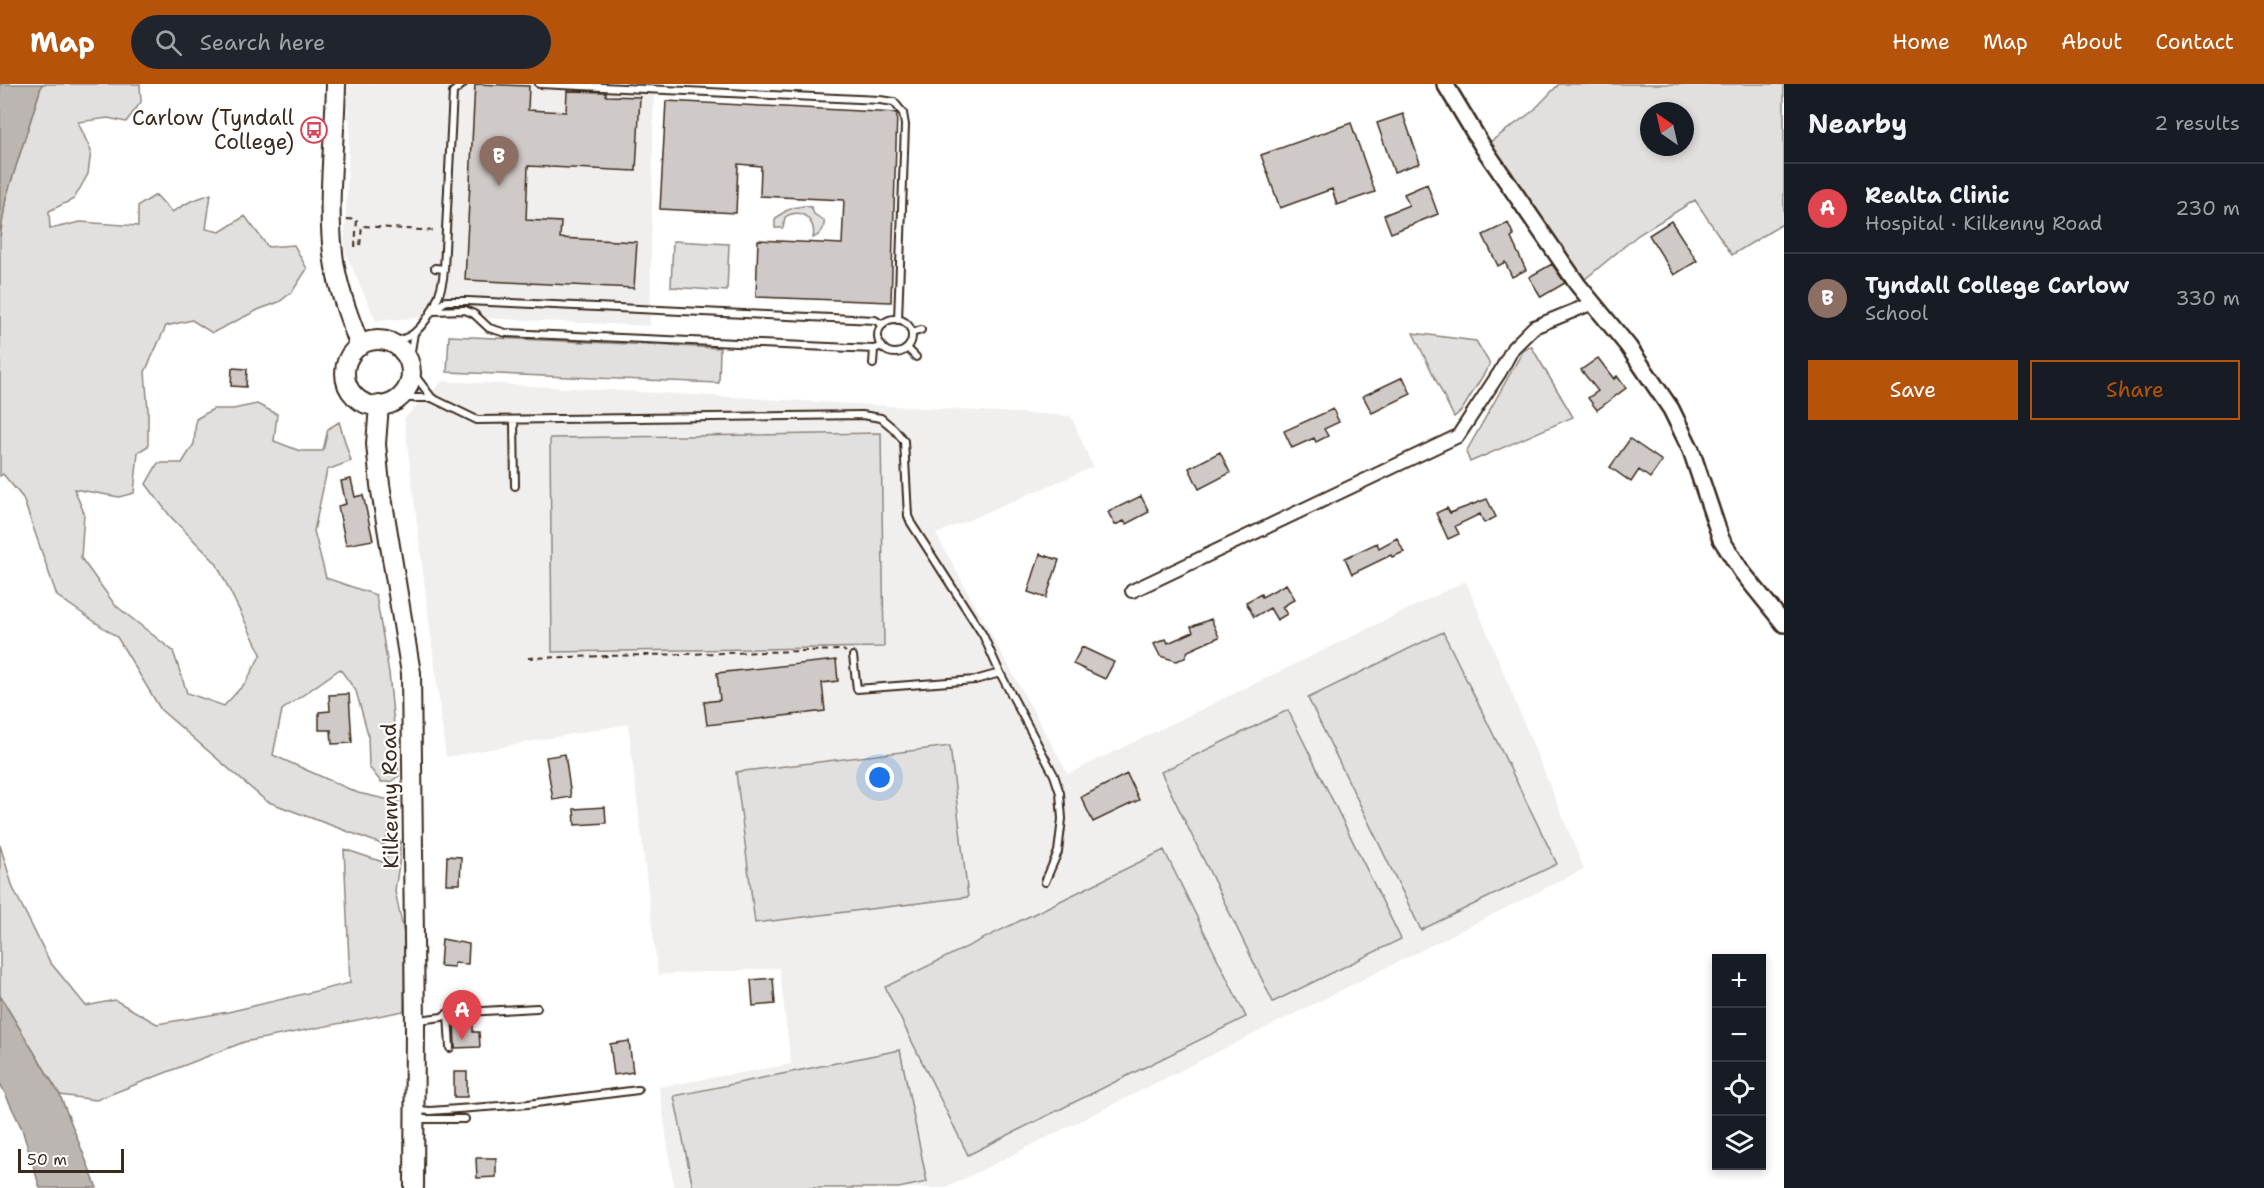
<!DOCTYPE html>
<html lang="en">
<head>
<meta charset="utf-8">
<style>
  body { margin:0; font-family:"Shantell Sans",sans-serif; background:#20242c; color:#f1f3f6 }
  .controls { position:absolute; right:18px; bottom:18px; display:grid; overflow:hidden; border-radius:0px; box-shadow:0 3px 9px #0003 }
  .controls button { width:54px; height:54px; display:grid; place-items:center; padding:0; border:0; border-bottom:2px solid #363941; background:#171b24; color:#f1f3f6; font:30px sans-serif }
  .compass { position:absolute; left:1640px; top:18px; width:54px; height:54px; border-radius:50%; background:#171b24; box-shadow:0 3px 9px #0003; rotate:326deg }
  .scale { position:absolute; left:18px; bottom:15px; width:106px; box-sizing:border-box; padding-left:6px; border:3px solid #3b2a1e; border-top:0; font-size:16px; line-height:21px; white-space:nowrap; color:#3b2a1e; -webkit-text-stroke:4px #fff; paint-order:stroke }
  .you { position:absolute; left:880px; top:694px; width:21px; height:21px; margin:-15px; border:4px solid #fff; border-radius:50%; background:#1a73e8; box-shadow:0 0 0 9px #1a73e833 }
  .badge { display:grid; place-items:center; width:39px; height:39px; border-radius:50%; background:#b45309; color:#fff; font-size:20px; font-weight:700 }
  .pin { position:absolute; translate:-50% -50px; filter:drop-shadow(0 2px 3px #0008) }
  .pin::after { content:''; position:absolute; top:32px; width:21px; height:18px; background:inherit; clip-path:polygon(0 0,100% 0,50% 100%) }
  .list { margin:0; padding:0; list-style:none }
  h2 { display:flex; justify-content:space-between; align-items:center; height:78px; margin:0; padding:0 24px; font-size:26px }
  h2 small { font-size:20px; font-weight:400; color:#9ea1a6 }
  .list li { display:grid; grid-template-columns:39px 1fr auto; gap:18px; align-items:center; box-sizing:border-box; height:90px; padding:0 24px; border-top:2px solid #363941 }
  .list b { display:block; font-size:22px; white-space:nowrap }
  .list p { margin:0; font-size:20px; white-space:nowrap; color:#9ea1a6 }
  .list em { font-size:20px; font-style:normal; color:#9ea1a6 }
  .actions { display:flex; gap:12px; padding:18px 24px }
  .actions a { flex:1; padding:14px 0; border:2px solid #b45309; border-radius:0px; text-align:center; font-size:21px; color:#b45309 }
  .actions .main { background:#b45309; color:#fff }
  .icon { flex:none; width:33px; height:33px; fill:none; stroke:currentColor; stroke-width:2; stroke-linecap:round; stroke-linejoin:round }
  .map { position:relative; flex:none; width:1784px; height:1104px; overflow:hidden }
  header { display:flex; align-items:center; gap:36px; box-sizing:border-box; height:84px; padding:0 30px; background:#b45309; color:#fff }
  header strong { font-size:28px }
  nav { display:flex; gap:33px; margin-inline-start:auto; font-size:21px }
  .search { width:420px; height:54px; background:#20242c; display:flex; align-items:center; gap:15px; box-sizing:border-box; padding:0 21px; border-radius:33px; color:#9ea1a6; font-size:22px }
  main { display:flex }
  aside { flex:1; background:#171b24 }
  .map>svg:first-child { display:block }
  .built { fill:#f1efee }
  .green { fill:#e2e0de; stroke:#8e857e; stroke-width:1.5; fill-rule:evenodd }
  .water { fill:#bcb6b3; stroke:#887e77; stroke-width:1.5 }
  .building { fill:#cfcac7; stroke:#3b2a1e; stroke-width:1.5 }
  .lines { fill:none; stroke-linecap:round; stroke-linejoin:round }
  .service-casing { stroke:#3b2a1e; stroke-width:10 }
  .minor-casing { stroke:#3b2a1e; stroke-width:16 }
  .tertiary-casing { stroke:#3b2a1e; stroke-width:20 }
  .secondary-casing { stroke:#3b2a1e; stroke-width:22 }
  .path { stroke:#3b2a1e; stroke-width:2; stroke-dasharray:6 4.5; stroke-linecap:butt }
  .service { stroke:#fff; stroke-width:6 }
  .minor { stroke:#fff; stroke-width:12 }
  .tertiary { stroke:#fff; stroke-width:15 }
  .secondary { stroke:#fff; stroke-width:18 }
  .labels { text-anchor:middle; stroke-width:4.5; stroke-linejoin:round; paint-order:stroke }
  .poi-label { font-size:21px; fill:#3b2a1e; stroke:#fff; text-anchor:end }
  .street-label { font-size:21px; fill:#3b2a1e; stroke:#fff }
</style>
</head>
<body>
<header>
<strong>Map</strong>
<div class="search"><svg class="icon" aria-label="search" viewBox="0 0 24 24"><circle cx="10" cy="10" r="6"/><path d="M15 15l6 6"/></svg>Search here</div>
<nav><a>Home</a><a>Map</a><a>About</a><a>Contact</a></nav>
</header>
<main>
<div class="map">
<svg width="1784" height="1104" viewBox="0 0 1784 1104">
  <rect width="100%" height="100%" fill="#fff"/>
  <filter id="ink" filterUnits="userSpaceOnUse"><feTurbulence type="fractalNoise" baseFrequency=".0167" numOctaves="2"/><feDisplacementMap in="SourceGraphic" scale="12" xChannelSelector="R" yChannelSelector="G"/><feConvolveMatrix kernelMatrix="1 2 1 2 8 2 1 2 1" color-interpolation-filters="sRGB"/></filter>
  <g filter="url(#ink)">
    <path class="built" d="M348 0H654L650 242 440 232 376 237 344 166 350 36 347 34Z
      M443 297 1071 332 1093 383 936 450 1068 690 1466 497 1584 785 946 1104H674L659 1003 791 980 779 884 658 891 628 640 446 673 404 334Z"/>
    <path class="green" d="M42 0H140L141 18 126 38 108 34 78 38 91 67 88 90 74 115 49 127 50 145 80 138 138 142V122L156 111 172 128 191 117 211 110 206 145 220 148 245 132 268 163 294 161 307 185 292 208 279 218 260 225 212 249 192 236 166 242 145 288 148 326V362L138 368 134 409 119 413 74 405 84 429 81 474 115 521 173 567 187 609 224 622 246 598 261 570 216 479 170 432 146 400 158 379H182L194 360 196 335 213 325H233L257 320 277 330 274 357 300 367H323L328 345 339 338 351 377 327 386 314 447 326 494 376 511 389 589 399 692 390 698H381L369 683 368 650 356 607 340 585 282 626 273 671 358 709 399 718 384 761 266 717 161 626 117 553 57 512 23 414 3 390 0 392V153L6 114Z
      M1559 0H1784V139L1732 171 1695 116 1638 151 1578 201 1483 63 1533 27ZM1649 27H1685V63H1649Z
      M804 122 811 123 814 130 824 137C825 145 820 151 813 154 817 137 801 122 785 133L783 144H775V136C782 127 793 123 804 122Z
      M673 157 729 160 727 207 671 203Z
      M1413 249 1476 257 1490 280 1462 326 1454 333Z
      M449 252 720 264 719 299 447 288Z
      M1531 262 1573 333 1470 378 1466 368 1523 267Z
      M881 349 884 563 552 568 550 354Z
      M1443 548 1557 780 1421 846 1308 614Z
      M1288 626 1401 855 1273 918 1161 688Z
      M950 662 968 813 755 839 736 688Z
      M400 757V773L395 807 405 854 404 927 244 958 96 1016 60 1011 0 912V761L13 804 50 878 86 922 115 916 157 940 228 928 350 899 344 765 383 778Z
      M1164 766 1246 933 968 1071 885 903Z
      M900 966 927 1098 899 1104H693L674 1012Z"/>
    <path class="water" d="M0 0H42L6 114 0 153Z
      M0 912 60 1011 97 1104H40L22 1045 0 999Z"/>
    <path class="building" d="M475 0 529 2 528 26 566 28 567 7 606 8V12L640 13 636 87 528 82 526 136 561 138 560 154 637 158 634 204 465 196Z
      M666 17 897 29 891 218 756 213 758 156 842 160 844 116 760 112 761 82 738 80 736 129 660 125Z
      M1403 30 1420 79 1394 88 1377 39Z
      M1351 39 1375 108 1337 121 1332 105 1280 124 1261 71Z
      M1427 100 1438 130 1391 149 1384 131 1409 121 1404 110Z
      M1671 137 1697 177 1674 191 1649 151Z
      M1508 139 1514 152 1511 154 1526 186 1512 193 1505 178 1498 182 1483 151Z
      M1552 180 1565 199 1541 213 1529 193Z
      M1598 274 1614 295 1617 292 1626 304 1597 326 1588 314 1598 307 1581 286Z
      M232 284 247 285 246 303 231 302Z
      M1403 293 1411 310 1372 329 1363 312Z
      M1333 325 1339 338 1324 345 1328 352 1316 358 1314 354 1292 364 1284 347Z
      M1630 355 1662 377 1650 394 1639 386 1631 398 1610 383Z
      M1220 368 1230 389 1199 405 1189 384Z
      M351 395 355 413 363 411 373 456 346 461 338 422 346 420 341 397Z
      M1141 412 1149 428 1126 440 1124 437 1115 441 1108 428Z
      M1487 415 1496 433 1484 439 1480 430 1455 442 1459 450 1448 455 1436 429 1447 424 1450 429Z
      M1397 454 1404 468 1392 473 1391 471 1352 490 1345 474 1377 459 1379 464Z
      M1040 470 1059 476 1046 514 1028 508Z
      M1286 500 1295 515 1282 523 1287 530 1277 536 1270 524 1254 533 1246 518 1261 510 1262 513Z
      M1211 535 1219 553 1188 567 1185 574 1176 577 1160 572 1154 560 1166 555 1168 559 1193 548 1191 543Z
      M1082 563 1114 578 1105 595 1073 580Z
      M836 576 838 597 822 599 825 627 707 641 704 618 720 616 717 589Z
      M349 610 352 659 332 660 331 646H319V628L330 627 329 611Z
      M565 670 571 713 553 716 546 673Z
      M1127 690 1139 716 1093 738 1081 713Z
      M605 723 606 739 575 741 574 725Z
      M447 772 461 773 460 800H446Z
      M442 855 469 860 468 880 454 879V883L440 882Z
      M773 894 775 920 753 922 751 896Z
      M473 933V948H479L480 963 455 964 454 934Z
      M629 957 633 988 614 991 610 960Z
      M454 988H467V1013H454Z
      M476 1074H496V1093L477 1094Z"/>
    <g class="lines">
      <g class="service-casing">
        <path id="service" d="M539 0 880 16 894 18 903 29 905 41 898 236
          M444 185 453 8 463 0
          M432 227 465 226 474 230 489 244 506 249 874 265 882 262
          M432 227 446 217H467L875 236 883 241
          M878 252a17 17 0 1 1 34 0a17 17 0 1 1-34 0Z
          M912 249 921 246
          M392 260C399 256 408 254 414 249 432 234 443 207 444 185L435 184
          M907 264 916 273
          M409 279 414 249
          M873 280 874 265
          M410 285 432 314 477 336 862 331 881 334 894 345 904 357 908 432 911 439 983 551 1000 589 1054 691 1060 709 1062 735 1058 768 1045 798
          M398 314H432
          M514 337 515 402
          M853 572 857 605 975 596 1000 589
          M448 929 450 964
          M419 936 442 933 448 929 537 924
          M418 1026 430 1027 528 1020 638 1006
          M418 1035H465"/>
      </g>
      <g class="minor-casing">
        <path id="minor" d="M1132 507 1458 352 1500 288 1513 264 1534 243 1593 219"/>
      </g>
      <g class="tertiary-casing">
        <path id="tertiary" d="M1445 0 1483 63 1578 201 1628 262 1671 325 1691 366 1721 455 1742 488 1784 540"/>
      </g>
      <g class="secondary-casing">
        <path id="secondary" d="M336 0C335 58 325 127 335 183 340 210 350 236 360 262
          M345 289a33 33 0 1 1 66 0a33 33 0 1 1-66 0Z
          M379 321 376 360 380 401 411 589 415 942 414 1104"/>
      </g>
      <path class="path" d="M347 135 357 136 355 162H360L362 142 436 147
        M528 574 843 566 846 568"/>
      <use href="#service" class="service"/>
      <use href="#minor" class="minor"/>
      <use href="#tertiary" class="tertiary"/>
      <use href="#secondary" class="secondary"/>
    </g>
  </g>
  <defs>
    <g id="bus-ring" transform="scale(1.35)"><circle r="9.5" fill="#fff" stroke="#d1495b" stroke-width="1.5"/><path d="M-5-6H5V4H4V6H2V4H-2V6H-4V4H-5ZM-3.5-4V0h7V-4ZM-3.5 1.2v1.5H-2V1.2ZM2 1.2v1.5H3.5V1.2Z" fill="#d1495b"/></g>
  </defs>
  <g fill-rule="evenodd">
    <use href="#bus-ring" x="314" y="46"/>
  </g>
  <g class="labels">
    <g class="poi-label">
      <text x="294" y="41">Carlow (Tyndall<tspan x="294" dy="24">College)</tspan></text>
    </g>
    <g class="street-label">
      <text transform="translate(390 712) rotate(-91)" y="7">Kilkenny Road</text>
    </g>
  </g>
</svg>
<div class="controls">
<button>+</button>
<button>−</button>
<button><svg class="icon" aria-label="locate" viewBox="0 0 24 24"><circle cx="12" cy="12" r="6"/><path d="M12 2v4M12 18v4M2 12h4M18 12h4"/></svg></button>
<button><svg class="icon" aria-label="layers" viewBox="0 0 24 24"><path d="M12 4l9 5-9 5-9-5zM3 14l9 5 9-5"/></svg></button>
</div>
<svg class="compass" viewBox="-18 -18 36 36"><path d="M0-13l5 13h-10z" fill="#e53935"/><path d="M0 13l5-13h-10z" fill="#9ea1a6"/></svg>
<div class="scale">50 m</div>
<div class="you"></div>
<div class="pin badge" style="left:462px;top:956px;background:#e0444e">A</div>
<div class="pin badge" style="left:499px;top:102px;background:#8d6e63">B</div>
</div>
<aside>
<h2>Nearby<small>2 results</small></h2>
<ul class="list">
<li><span class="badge" style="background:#e0444e">A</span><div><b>Realta Clinic</b><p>Hospital · Kilkenny Road</p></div><em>230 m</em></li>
<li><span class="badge" style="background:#8d6e63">B</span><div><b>Tyndall College Carlow</b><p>School</p></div><em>330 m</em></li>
</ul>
<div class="actions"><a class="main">Save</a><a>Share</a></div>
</aside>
</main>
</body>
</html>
